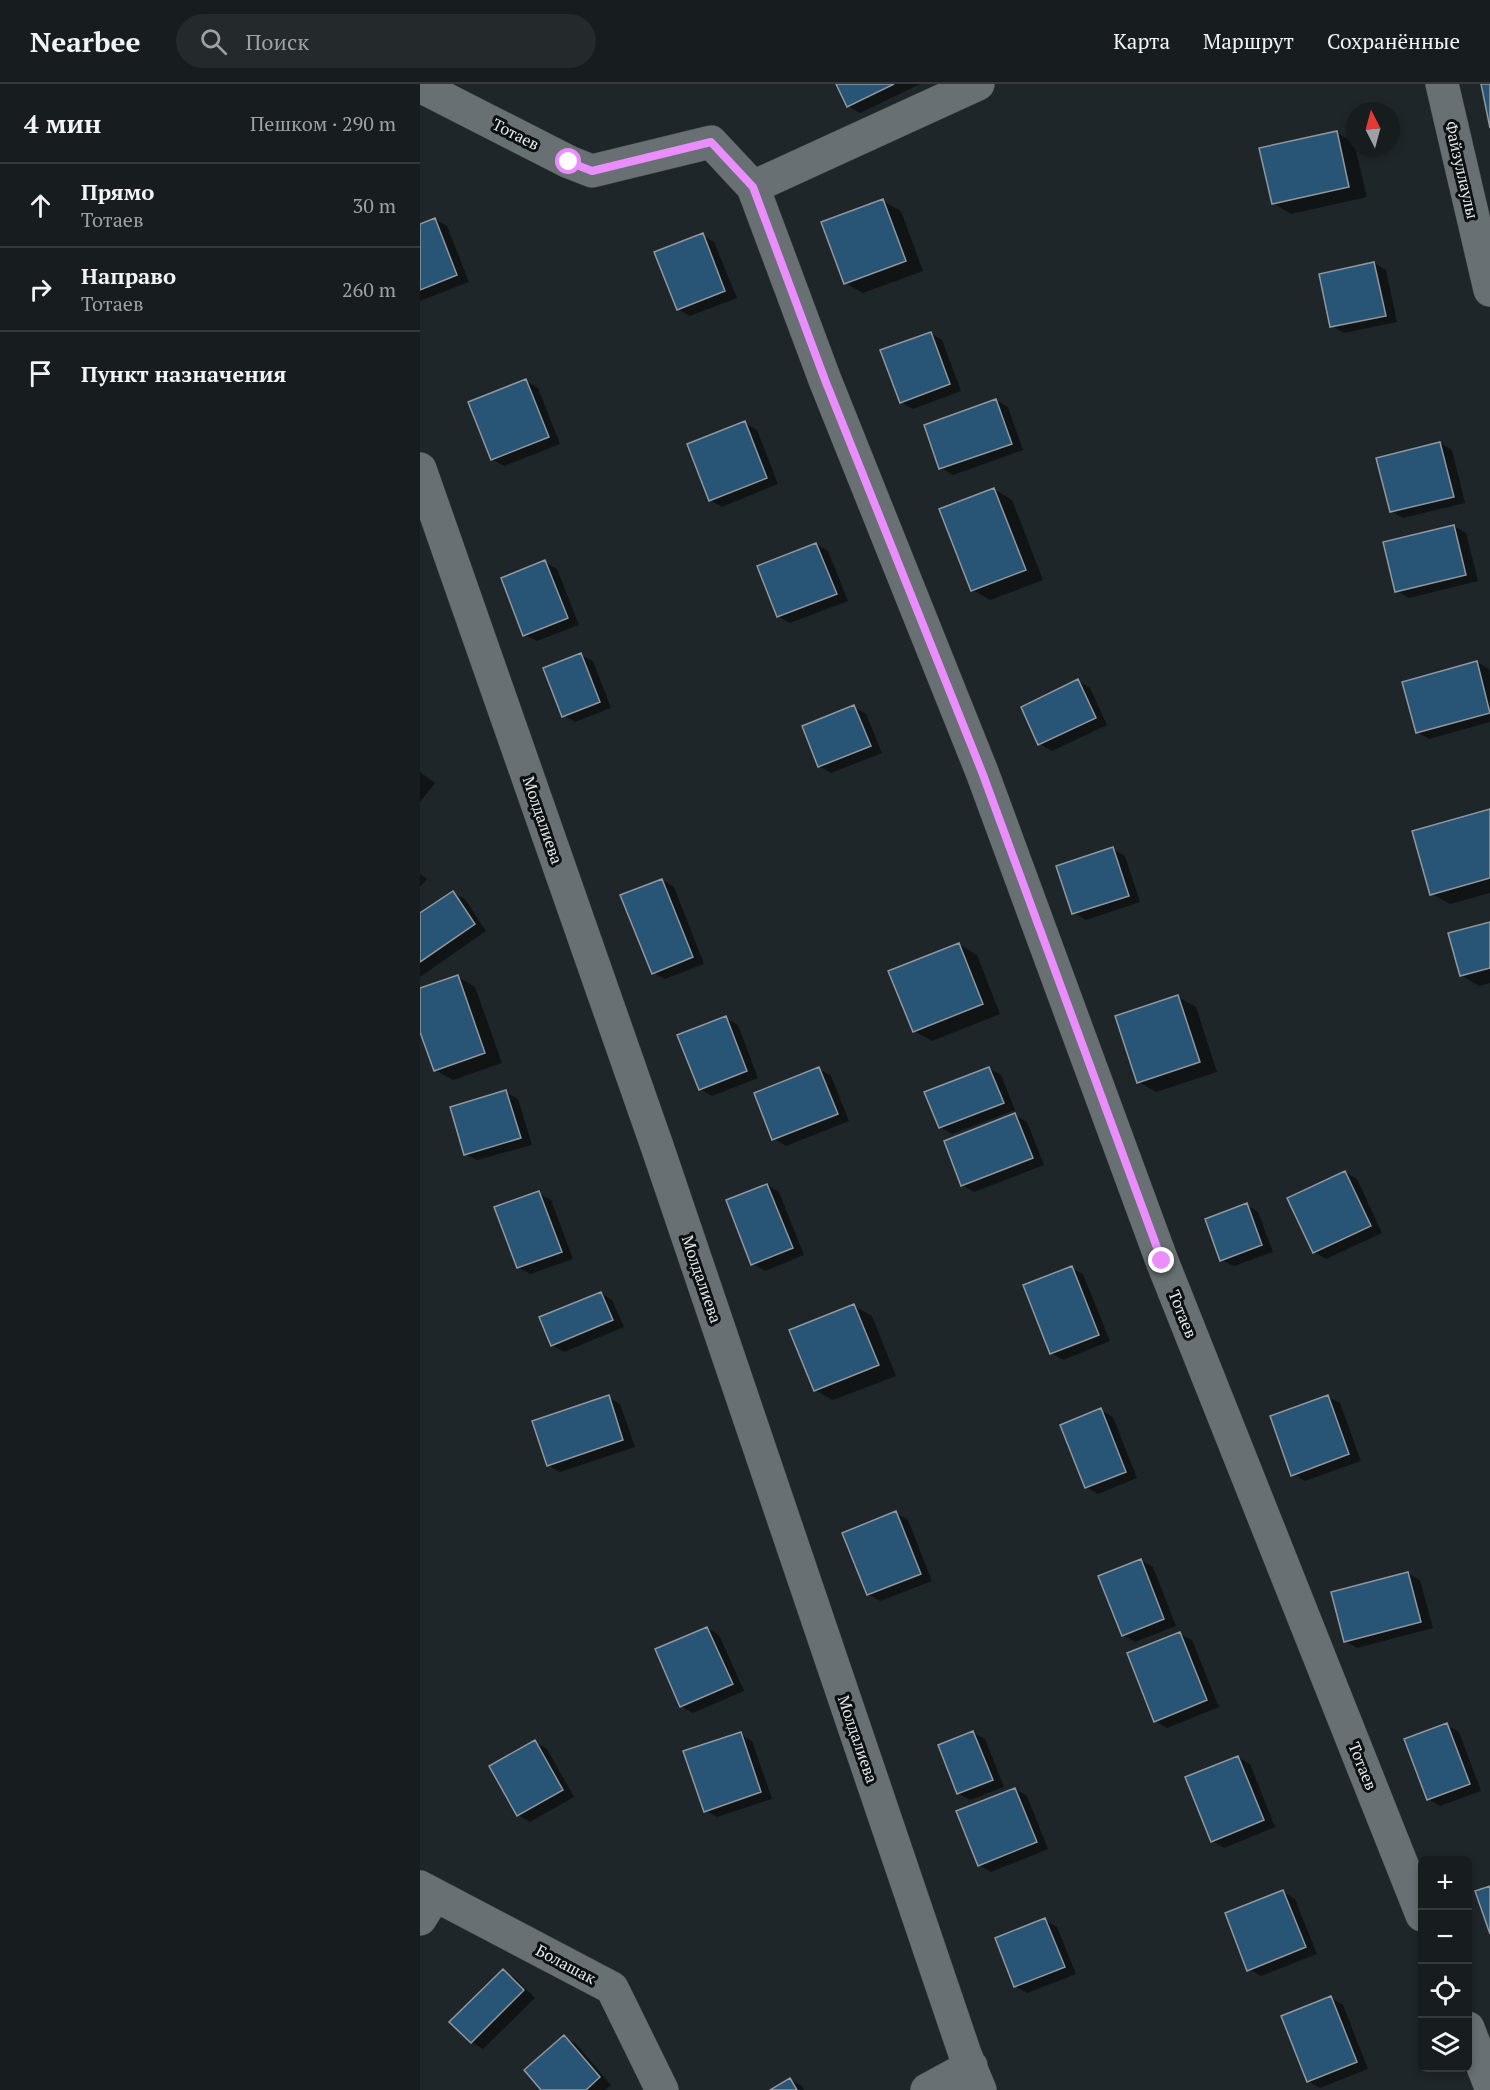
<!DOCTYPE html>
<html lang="ru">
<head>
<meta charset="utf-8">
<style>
  body { margin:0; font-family:"PT Serif",serif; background:#24292c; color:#f1f3f6 }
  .controls { position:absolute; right:18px; bottom:18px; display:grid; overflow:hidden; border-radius:9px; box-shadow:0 3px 9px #0003 }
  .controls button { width:54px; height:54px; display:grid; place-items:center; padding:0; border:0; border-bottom:2px solid #363a3d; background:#171c1f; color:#f1f3f6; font:30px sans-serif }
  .compass { position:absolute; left:926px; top:18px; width:54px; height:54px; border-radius:50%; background:#171c1f; box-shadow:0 3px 9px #0003; rotate:354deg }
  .stop { position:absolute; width:18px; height:18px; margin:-14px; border:4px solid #ea8dfd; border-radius:50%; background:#fff }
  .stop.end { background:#ea8dfd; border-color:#fff; box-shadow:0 2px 6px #0008 }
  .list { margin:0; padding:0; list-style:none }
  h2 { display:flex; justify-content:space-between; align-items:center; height:78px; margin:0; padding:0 24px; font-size:26px }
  h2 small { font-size:20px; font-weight:400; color:#9ea1a4 }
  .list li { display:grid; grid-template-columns:39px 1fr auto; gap:18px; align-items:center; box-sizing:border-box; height:84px; padding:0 24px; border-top:2px solid #363a3d }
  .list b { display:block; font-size:22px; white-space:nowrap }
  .list p { margin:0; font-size:20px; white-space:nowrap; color:#9ea1a4 }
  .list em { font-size:20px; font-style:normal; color:#9ea1a4 }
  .icon { flex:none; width:33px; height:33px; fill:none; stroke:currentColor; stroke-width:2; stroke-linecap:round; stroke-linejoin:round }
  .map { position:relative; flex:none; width:1070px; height:2006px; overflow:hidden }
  header { display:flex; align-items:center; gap:36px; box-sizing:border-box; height:84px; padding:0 30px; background:#171c1f; border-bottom:2px solid #363a3d }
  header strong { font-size:28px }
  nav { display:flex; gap:33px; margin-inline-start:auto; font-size:21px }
  .search { width:420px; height:54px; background:#24292c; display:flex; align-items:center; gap:15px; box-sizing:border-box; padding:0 21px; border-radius:33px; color:#9ea1a4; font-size:22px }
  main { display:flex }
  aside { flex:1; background:#171c1f }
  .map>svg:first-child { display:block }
  .shadow { fill:#0007 }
  .building { fill:#285476; stroke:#91979d; stroke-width:1.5 }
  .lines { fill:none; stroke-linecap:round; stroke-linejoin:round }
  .minor-casing { stroke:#3e4446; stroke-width:34 }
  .minor { stroke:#687073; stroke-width:33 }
  .route { stroke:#ea8dfd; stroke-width:8 }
  .labels { text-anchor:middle; stroke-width:6; stroke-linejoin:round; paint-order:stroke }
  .street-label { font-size:16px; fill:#e6eaec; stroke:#0c0f10 }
</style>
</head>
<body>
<header>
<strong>Nearbee</strong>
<div class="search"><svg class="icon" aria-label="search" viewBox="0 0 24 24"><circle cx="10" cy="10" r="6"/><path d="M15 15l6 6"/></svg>Поиск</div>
<nav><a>Карта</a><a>Маршрут</a><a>Сохранённые</a></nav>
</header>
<main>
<aside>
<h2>4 мин<small>Пешком · 290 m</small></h2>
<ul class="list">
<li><svg class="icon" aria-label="ahead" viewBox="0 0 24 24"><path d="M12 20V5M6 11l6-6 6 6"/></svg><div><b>Прямо</b><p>Тотаев</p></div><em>30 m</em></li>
<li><svg class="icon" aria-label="right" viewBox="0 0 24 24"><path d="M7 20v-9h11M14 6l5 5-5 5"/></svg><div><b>Направо</b><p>Тотаев</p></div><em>260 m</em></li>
<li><svg class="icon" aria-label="arrive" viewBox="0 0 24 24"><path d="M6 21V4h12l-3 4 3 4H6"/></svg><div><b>Пункт назначения</b></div></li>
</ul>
</aside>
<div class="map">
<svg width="1070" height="2006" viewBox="0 0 1070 2006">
  <rect width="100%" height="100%" fill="#1f2629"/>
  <path class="shadow" d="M417 0H500L440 29 428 22Z
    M916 48 934 59 947 113 871 130 853 119Z
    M463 117 481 127 503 187 443 209 425 199Z
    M15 135 27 142 49 198 0 217V141Z
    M282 151 294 158 317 214 270 232 258 225Z
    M954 179 966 186 977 238 924 249 912 242Z
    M510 249 522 256 541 307 493 325 481 318Z
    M106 297 118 304 140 360 84 382 72 375Z
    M576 316 588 323 603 366 533 391 521 384Z
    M325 339 337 346 358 400 302 423 290 416Z
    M1020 359 1032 366 1045 419 983 434 971 427Z
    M574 405 592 416 623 496 570 516 553 506Z
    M1034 442 1046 449 1058 497 989 514 977 507Z
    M396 460 408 467 428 517 370 539 358 532Z
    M125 478 137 485 159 541 117 557 105 551Z
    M161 571 173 577 191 624 155 638 143 631Z
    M1057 578 1069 585 1070 590V638L1009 655 997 648Z
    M658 597 670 604 687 641 632 667 620 660Z
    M434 623 446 630 462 669 411 689 399 682Z
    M0 688 15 699 0 718Z
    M1070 727V809L1030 820 1012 810Z
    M693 765 705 772 720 818 666 836 654 829Z
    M0 790 7 795 0 803Z
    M242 796 254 803 284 880 245 895 233 889Z
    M33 809 45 815 66 847 0 893V831Z
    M1070 839V899L1059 902 1041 891Z
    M539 860 557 871 580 930 512 957 494 947Z
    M37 892 55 903 82 979 33 996 15 986 0 943V905Z
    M758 913 776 923 797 988 736 1008 719 998Z
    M306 934 318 941 338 994 292 1012 280 1005Z
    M569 984 581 991 595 1026 532 1050 520 1043Z
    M399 985 411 992 429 1037 366 1062 354 1055Z
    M86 1008 98 1015 112 1061 57 1076 45 1070Z
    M595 1031 607 1038 624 1081 554 1108 542 1101Z
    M925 1088 937 1095 962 1149 906 1175 894 1168Z
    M347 1101 359 1108 384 1171 345 1187 333 1180Z
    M119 1109 131 1116 153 1175 110 1190 98 1183Z
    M827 1121 838 1128 853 1168 814 1182 802 1176Z
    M651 1184 663 1190 690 1257 643 1276 631 1269Z
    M181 1209 192 1216 204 1243 144 1268 132 1261Z
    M434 1222 452 1232 476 1292 413 1316 395 1306Z
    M188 1313 200 1320 215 1363 140 1388 128 1381Z
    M908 1313 920 1319 941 1377 885 1397 873 1390Z
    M681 1326 693 1333 717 1394 678 1410 666 1403Z
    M476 1429 488 1436 512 1497 460 1517 448 1510Z
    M721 1476 733 1483 756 1542 715 1558 703 1551Z
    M988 1489 1000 1496 1013 1544 937 1564 925 1557Z
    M287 1544 299 1551 324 1607 273 1629 261 1622Z
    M760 1550 772 1556 799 1623 747 1644 735 1637Z
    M1027 1641 1039 1648 1061 1707 1020 1722 1008 1715Z
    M553 1648 565 1655 584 1703 550 1716 538 1709Z
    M320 1650 332 1657 352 1715 297 1733 285 1726Z
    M115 1658 127 1665 154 1713 110 1738 98 1731Z
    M818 1673 830 1680 855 1743 804 1764 792 1757Z
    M595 1705 607 1712 628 1765 571 1788 559 1781Z
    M863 1808 875 1815 897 1870 841 1892 829 1885Z
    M625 1836 637 1843 656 1890 607 1909 595 1902Z
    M83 1887 95 1894 115 1914 63 1965 51 1958Z
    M911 1914 923 1921 948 1985 900 2004 888 1997Z
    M144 1953 156 1960 191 2001 185 2006H123Z
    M370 1995 382 2002 384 2006H353Z"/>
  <path class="building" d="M416 0H474L427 23Z
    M1061 0H1070V44Z
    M917 47 929 103 852 120 839 64Z
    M463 115 486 177 424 200 401 138Z
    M15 134 37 191 0 206V140Z
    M283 149 305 207 257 226 234 168Z
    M954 178 966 232 910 243 899 190Z
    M511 248 530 300 480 319 460 266Z
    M106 295 129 353 71 376 48 318Z
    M576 315 592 360 519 385 504 341Z
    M325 337 347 394 289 417 267 360Z
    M1020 358 1034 413 970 428 956 374Z
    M574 404 606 486 551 507 519 425Z
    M1034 441 1046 491 975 508 963 458Z
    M396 459 417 510 357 533 337 482Z
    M125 476 148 534 103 552 81 494Z
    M161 569 180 618 142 633 123 584Z
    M1057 577 1070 629 996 649 982 598Z
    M658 595 676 634 618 661 601 623Z
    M434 621 451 662 398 683 382 642Z
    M1070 725V794L1010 811 992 747Z
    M693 763 709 812 652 830 636 782Z
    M242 795 273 873 232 890 200 811Z
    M33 807 55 840 0 878V829Z
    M1070 838V884L1040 892 1028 849Z
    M539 859 563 920 493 948 468 887Z
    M38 891 65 969 14 987 0 948V904Z
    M758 911 780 978 717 999 695 932Z
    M306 932 327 987 279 1006 257 951Z
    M399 983 418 1030 352 1056 334 1009Z
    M569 983 584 1019 519 1044 504 1008Z
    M86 1006 101 1054 44 1071 30 1023Z
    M595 1029 613 1074 541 1102 524 1057Z
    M925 1087 951 1142 893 1169 867 1114Z
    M347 1100 373 1164 331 1181 306 1116Z
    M119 1107 142 1168 97 1184 74 1123Z
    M827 1119 842 1161 800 1177 785 1135Z
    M652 1182 679 1251 630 1270 603 1201Z
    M181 1208 193 1236 131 1262 119 1233Z
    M434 1220 459 1281 394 1307 369 1246Z
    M189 1311 203 1356 127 1382 112 1337Z
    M908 1311 929 1370 871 1392 850 1332Z
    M681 1324 706 1388 665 1404 640 1341Z
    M476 1427 501 1490 447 1511 422 1449Z
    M721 1475 744 1535 702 1552 678 1492Z
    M988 1488 1001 1538 924 1558 911 1508Z
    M287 1543 313 1600 260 1623 235 1565Z
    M760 1548 787 1616 734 1638 707 1569Z
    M1027 1639 1050 1700 1007 1716 984 1655Z
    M553 1647 573 1696 537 1710 518 1661Z
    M321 1648 341 1708 284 1728 263 1667Z
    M115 1656 143 1706 97 1732 69 1682Z
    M818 1672 844 1736 791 1758 765 1693Z
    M595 1704 617 1758 558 1782 536 1727Z
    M1070 1802V1850L1055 1807Z
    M863 1806 886 1863 827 1887 805 1829Z
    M625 1834 645 1883 594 1903 575 1854Z
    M83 1885 104 1906 51 1959 29 1938Z
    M911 1912 937 1978 887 1998 861 1932Z
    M144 1951 180 1993 166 2006H121L104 1986Z
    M370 1994 377 2006H350Z"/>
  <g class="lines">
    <g class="minor-casing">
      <path id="minor" d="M1022 0 1070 206
        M0 2 149 78 172 87 291 58 333 103 405 296 562 688 742 1177 1002 1831
        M333 103 558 0
        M0 385 237 1062 545 1970 560 2006
        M0 1803 192 1904 242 2006
        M0 1835 15 1811
        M1048 1944 1070 2001
        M507 2006 551 1982"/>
    </g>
    <use href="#minor" class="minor"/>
  </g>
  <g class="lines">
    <path class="route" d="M149 78 172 87 291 58 333 103 405 296 562 688 742 1177"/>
  </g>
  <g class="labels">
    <g class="street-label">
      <text transform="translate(96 50) rotate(27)" y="6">Тотаев</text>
      <text transform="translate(1042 86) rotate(77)" y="6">Файзуллаулы</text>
      <text transform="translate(123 736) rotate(71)" y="6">Молдалиева</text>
      <text transform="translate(282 1195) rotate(71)" y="6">Молдалиева</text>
      <text transform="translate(763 1230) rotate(68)" y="6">Тотаев</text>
      <text transform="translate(438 1655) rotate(71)" y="6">Молдалиева</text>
      <text transform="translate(943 1682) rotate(68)" y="6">Тотаев</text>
      <text transform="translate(146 1880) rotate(28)" y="6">Болашак</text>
    </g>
  </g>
</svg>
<div class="controls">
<button>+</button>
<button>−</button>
<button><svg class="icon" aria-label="locate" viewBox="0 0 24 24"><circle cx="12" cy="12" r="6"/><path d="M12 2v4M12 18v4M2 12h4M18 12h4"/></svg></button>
<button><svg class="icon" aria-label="layers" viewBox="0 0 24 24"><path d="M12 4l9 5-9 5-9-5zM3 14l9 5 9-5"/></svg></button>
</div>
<svg class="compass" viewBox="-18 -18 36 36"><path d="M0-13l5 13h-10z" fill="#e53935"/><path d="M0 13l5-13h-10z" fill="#9ea1a4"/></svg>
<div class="stop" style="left:149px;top:78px"></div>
<div class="stop end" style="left:742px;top:1177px"></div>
</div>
</main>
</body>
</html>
